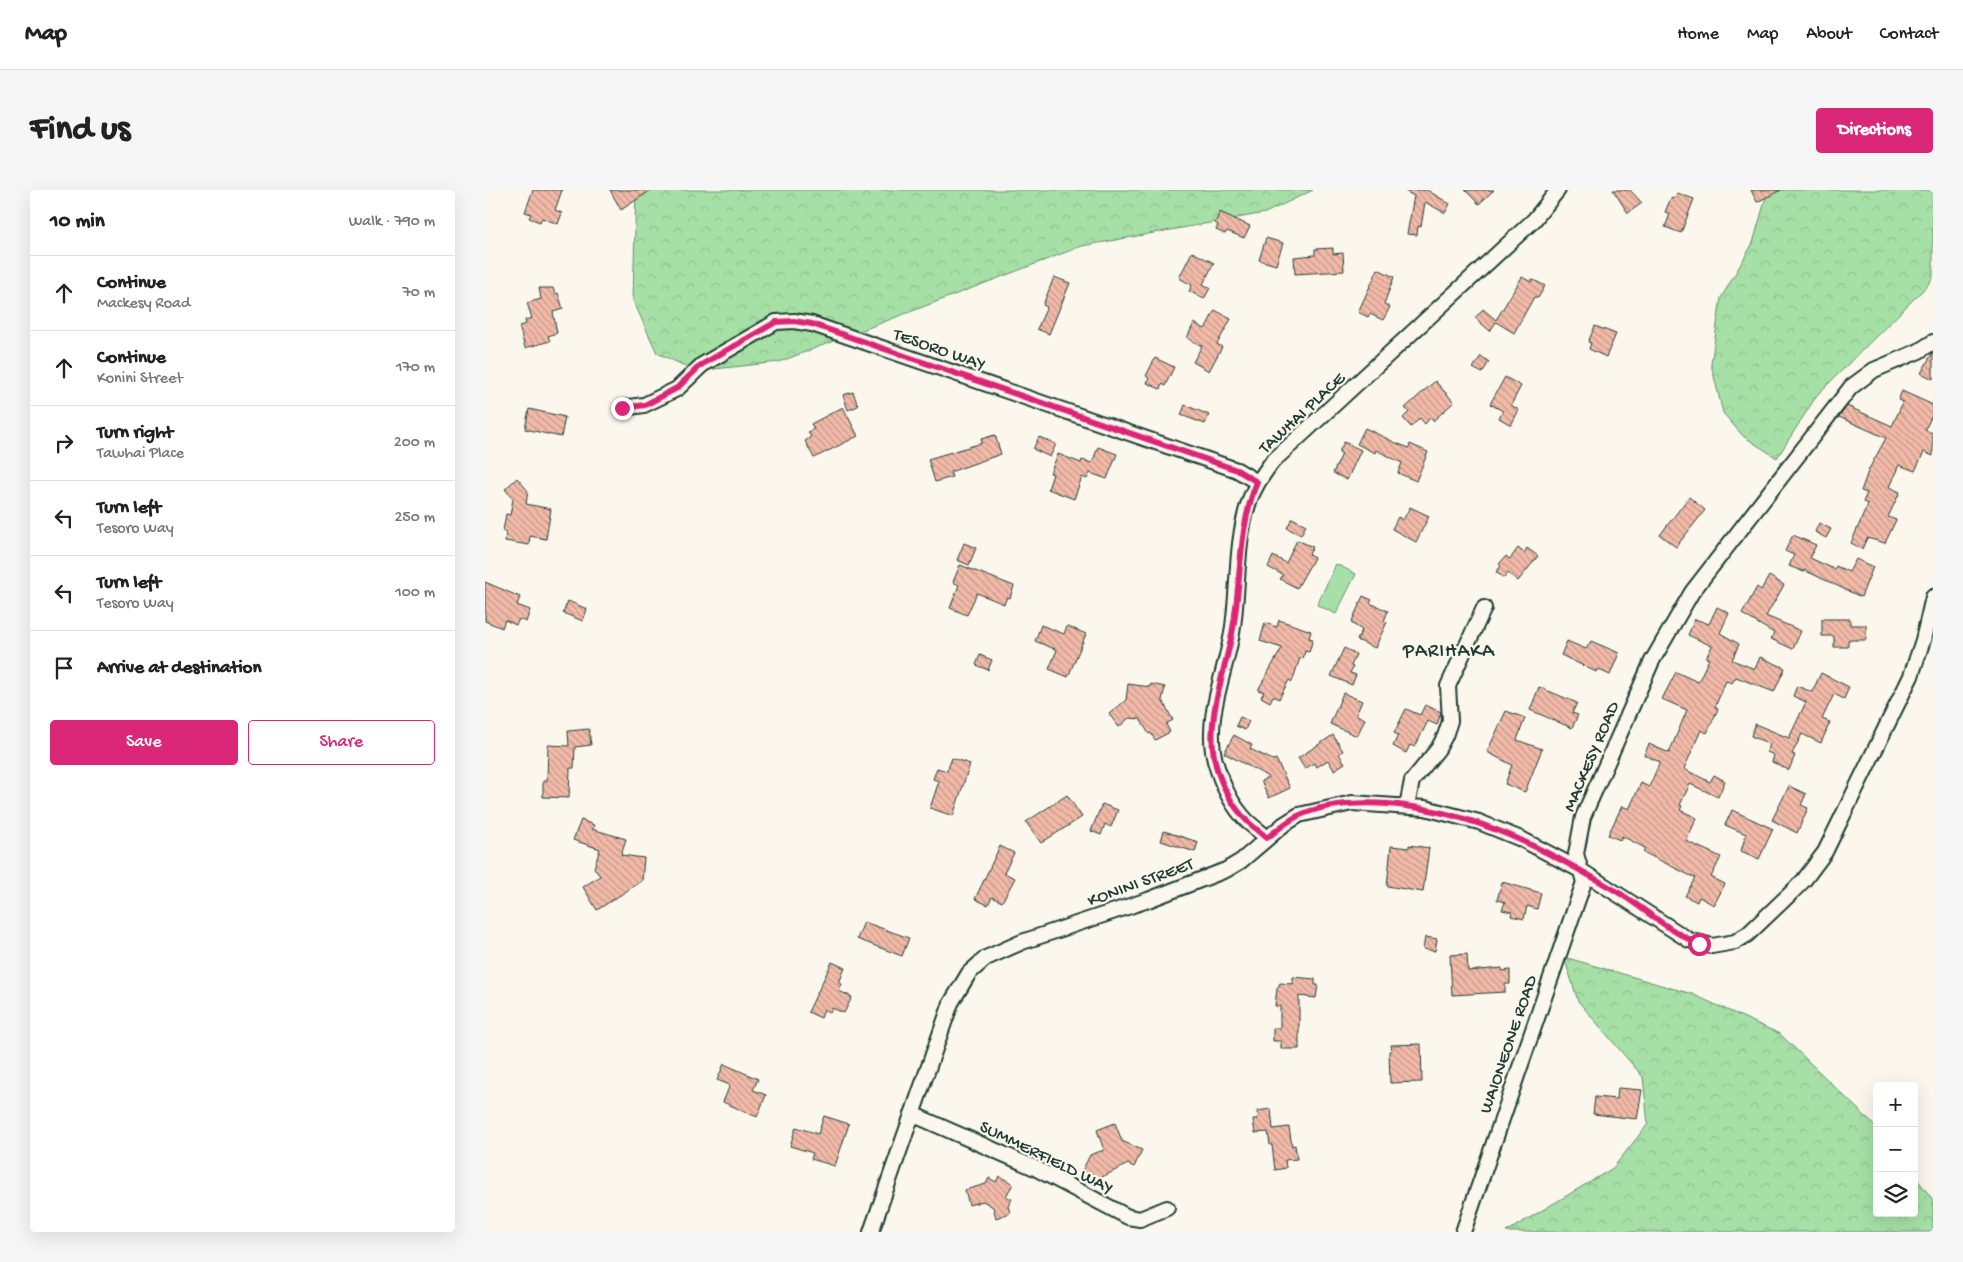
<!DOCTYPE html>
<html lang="en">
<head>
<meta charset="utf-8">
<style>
  body { margin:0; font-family:"Gochi Hand",sans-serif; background:#f6f6f6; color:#222 }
  .controls { position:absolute; right:15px; bottom:15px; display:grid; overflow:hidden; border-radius:5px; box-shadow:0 5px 20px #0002 }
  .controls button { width:45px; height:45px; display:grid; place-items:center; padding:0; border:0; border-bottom:1px solid #e0e0e0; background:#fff; color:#222; font:25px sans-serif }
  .stop { position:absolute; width:15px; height:15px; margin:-11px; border:4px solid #db2777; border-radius:50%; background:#fff }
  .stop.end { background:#db2777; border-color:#fff; box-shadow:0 1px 5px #0008 }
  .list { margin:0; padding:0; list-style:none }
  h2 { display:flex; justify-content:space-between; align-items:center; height:65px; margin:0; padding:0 20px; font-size:21px }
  h2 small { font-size:16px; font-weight:400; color:#767676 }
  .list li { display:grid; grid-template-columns:32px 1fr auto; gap:15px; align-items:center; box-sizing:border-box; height:75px; padding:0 20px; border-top:1px solid #e0e0e0 }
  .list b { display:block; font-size:19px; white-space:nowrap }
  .list p { margin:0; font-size:16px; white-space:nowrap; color:#767676 }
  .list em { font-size:16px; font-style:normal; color:#767676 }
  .actions { display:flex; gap:10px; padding:15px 20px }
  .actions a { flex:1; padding:11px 0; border:1px solid #db2777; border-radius:5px; text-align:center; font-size:18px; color:#db2777 }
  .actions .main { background:#db2777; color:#fff }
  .icon { flex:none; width:28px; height:28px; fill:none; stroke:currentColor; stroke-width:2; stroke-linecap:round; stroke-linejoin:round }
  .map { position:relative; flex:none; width:1448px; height:1042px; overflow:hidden; border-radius:5px }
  header { display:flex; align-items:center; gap:30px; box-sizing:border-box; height:70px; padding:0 25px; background:#fff; border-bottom:1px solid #e0e0e0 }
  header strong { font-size:24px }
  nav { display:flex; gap:28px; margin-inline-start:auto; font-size:18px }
  .intro { display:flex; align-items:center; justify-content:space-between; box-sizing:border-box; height:120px; padding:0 30px }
  h1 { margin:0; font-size:35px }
  .button { padding:12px 22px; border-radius:5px; background:#db2777; color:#fff; font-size:18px; font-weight:700 }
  main { display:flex; gap:30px; padding:0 30px }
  aside { flex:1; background:#fff; border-radius:5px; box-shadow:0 5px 20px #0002 }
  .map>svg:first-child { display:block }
  .forest { fill:url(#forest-crowns); stroke:#628e6d }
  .pitch { fill:#a6e0a6; stroke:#628e6d }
  .building { fill:url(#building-back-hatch); stroke:#1f3d34 }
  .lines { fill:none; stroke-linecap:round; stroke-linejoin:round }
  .street-casing { stroke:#1f3d34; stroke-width:18 }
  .street { stroke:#fbf7ec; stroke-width:14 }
  .route { stroke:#db2777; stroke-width:6 }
  .labels { text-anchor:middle; stroke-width:4.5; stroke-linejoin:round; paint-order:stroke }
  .street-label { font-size:18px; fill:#1f3d34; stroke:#fbf7ec }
  .quarter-label { font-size:20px; letter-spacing:1px; fill:#1f3d34; stroke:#fbf7ec }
</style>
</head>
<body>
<header>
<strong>Map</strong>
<nav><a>Home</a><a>Map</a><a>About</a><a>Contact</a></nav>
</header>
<div class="intro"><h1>Find us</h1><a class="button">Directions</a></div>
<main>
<aside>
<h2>10 min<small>Walk · 790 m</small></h2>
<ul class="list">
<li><svg class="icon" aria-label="ahead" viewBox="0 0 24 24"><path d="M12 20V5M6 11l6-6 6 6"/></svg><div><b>Continue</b><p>Mackesy Road</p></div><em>70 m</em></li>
<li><svg class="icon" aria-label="ahead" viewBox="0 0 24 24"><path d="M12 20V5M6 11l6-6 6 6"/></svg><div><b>Continue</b><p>Konini Street</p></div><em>170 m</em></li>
<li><svg class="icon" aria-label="right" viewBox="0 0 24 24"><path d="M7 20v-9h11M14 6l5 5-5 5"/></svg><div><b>Turn right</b><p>Tawhai Place</p></div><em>200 m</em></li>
<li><svg class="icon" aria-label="left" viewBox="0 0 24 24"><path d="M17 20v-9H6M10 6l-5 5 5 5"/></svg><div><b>Turn left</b><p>Tesoro Way</p></div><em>250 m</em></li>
<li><svg class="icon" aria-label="left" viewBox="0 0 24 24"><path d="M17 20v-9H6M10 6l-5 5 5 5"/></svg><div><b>Turn left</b><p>Tesoro Way</p></div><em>100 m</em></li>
<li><svg class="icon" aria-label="arrive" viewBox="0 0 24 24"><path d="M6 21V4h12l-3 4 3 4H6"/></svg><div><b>Arrive at destination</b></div></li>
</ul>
<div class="actions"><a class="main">Save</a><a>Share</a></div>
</aside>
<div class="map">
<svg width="1448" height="1042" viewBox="0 0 1448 1042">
  <defs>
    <pattern id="forest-crowns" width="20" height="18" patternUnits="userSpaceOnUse" patternTransform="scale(1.25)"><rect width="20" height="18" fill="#a6e0a6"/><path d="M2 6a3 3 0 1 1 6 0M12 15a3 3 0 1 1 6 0" fill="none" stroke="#8ec190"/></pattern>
    <pattern id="building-back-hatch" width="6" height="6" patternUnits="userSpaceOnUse" patternTransform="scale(1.25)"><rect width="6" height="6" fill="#f3baa8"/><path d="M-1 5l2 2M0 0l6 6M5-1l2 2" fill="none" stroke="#c4988a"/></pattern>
  </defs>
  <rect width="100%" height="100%" fill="#fbf7ec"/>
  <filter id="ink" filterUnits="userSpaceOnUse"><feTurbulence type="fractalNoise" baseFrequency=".02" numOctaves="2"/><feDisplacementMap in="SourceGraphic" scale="10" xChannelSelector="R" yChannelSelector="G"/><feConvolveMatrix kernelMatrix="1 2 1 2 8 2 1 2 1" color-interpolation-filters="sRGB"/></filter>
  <g filter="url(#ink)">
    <path class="forest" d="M151 0H828L780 23 597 56 294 172 211 181 172 163 148 110Z
      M1283 0H1448V87L1442 96 1332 205 1292 268 1258 246 1238 223 1226 174 1236 108 1268 53Z
      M1079 767 1207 804 1295 844 1380 926 1392 939V1023H1429V985L1448 1010V1042H1021L1128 978 1163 934 1158 887 1093 811Z"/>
    <path class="pitch" d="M851 374 871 384 851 424 832 415Z"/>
    <path class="building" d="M48 0H77L70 20 77 23 73 34 57 28 55 32 44 28 46 24 40 22Z
      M125 0H166L136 20Z
      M918 0H942L965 14 960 23 940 12 936 37 933 36 932 45 922 44 929 6Z
      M980 0H1009L994 14Z
      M1128 0H1145L1157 13 1143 23Z
      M1266 0H1296L1272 12Z
      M1192 3 1209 9 1196 43 1180 37 1185 24 1180 22 1186 8 1189 9Z
      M735 22 765 36 759 48 742 41 740 44 731 40 733 35 730 33Z
      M781 48 798 53 791 75 774 70Z
      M848 58V64L858 63 859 81 810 84 809 67 830 65V59Z
      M707 62 729 73 718 94 725 98 719 109 704 101 707 95 694 88Z
      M893 79 909 87 899 114 905 117 898 130 885 124 883 127 873 122Z
      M569 87 585 93 564 144 552 139 562 117 558 115Z
      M1037 87 1046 92 1047 89 1060 96 1053 108 1049 107 1029 143 1011 132 1005 141 990 128 998 119 1011 130Z
      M54 98H68L70 104 73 103 78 119 68 122 72 143 63 146 65 151 40 158 34 136 41 134 40 130 47 128 42 113 56 109Z
      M730 120 746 129 732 154 737 157 724 181 708 172 717 156 702 148 709 133 720 139Z
      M1110 136 1131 144 1121 167 1104 159 1106 153 1103 152Z
      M1448 162V189L1436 183Z
      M996 166 1004 172 997 183 988 178Z
      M670 168 689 177 680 196 677 194 675 199 662 193 664 188 661 186Z
      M1020 187 1036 196 1026 215 1034 220 1026 235 1014 228 1018 221 1005 214Z
      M950 191 969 212 948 231 945 228 940 234 935 228 926 237 918 228 924 222 920 218Z
      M1417 201 1448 215V223L1440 240 1448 243V266L1439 262 1430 281 1414 275 1404 297 1415 302 1403 327 1411 330 1400 353 1382 348 1377 359 1366 353 1383 314 1378 312 1382 303 1376 301 1384 279 1401 248 1354 227 1362 216 1407 236 1418 212 1413 210Z
      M368 202 373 216 363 220 358 205Z
      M700 215 724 225 720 234 696 225Z
      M358 217 373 246 329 268 320 251 326 247 323 242 329 239 326 234Z
      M44 219 80 227 76 247 40 239Z
      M880 238 911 253 924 258 925 254 943 262 931 291 913 283 917 273 891 260 890 263 872 254Z
      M510 245 516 264 465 282 467 287 450 292 443 269 497 253 496 249Z
      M554 247 571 254 565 267 548 259Z
      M859 252 876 260 862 290 848 283 857 264 854 262Z
      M613 257 632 264 622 289 605 283 602 289 597 287 589 309 563 299 568 284 565 283 573 264 596 273 597 270 607 273Z
      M32 288 43 301 41 314 66 319 61 349 45 346 44 355 20 351 21 342 18 341 21 324 25 325 28 309 20 299Z
      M1204 307 1220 320 1191 357 1175 345Z
      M925 317 944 326 931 352 907 339 913 327 918 330Z
      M807 328 821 335 816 345 802 338Z
      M1334 333 1346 339 1341 348 1330 342Z
      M1308 345 1331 355 1325 368 1349 379 1351 376 1364 382 1371 369 1388 377 1376 407 1319 380V382L1304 376 1309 365 1300 361Z
      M812 350 828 357 824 364 829 368 812 398 795 389 798 385 783 377 788 366 801 373Z
      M479 353 491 358 484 375 472 370Z
      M1033 358 1039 363 1042 358 1053 366 1033 391 1023 383 1019 388 1011 382 1016 376 1014 374 1021 366 1025 369Z
      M475 375 529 396 525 408 522 407 519 414 492 403 482 425 465 418 474 395 468 392Z
      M1284 386 1299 395 1281 426 1316 441 1308 459 1286 449 1289 443 1257 424 1272 397 1276 400Z
      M0 392 35 407 32 415 45 420 41 432 34 429 31 435 20 430 17 438 0 431Z
      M878 406 887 410 885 413 903 421 899 431 902 432 890 458 872 450 877 440 866 433Z
      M83 411 102 419 98 431 78 423Z
      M1232 417 1244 423 1235 443 1254 454 1247 470 1270 479 1275 467 1300 478 1289 502 1251 487 1247 493 1241 491 1230 517 1233 519 1222 543 1216 540 1199 579 1225 592 1229 585 1240 591 1233 607 1205 594 1195 615 1197 616 1195 620 1212 628 1201 651 1236 667 1226 687 1240 694 1229 715 1214 707 1212 712 1200 706 1210 688 1158 662 1160 658 1137 646 1135 650 1123 645 1137 616 1144 619 1156 593 1164 597 1175 572 1159 565 1164 554 1184 563 1202 520 1177 509 1191 482 1213 492 1224 469 1221 468 1227 456 1203 445 1210 429 1224 434Z
      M1337 429H1365V435H1381V450H1363V457H1349V446H1337Z
      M794 430 826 441 824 448 828 449 824 462 820 461 818 469 815 468 807 492 804 490 794 509 788 506 785 512 776 507 779 502 773 500 797 458 775 451 780 433 792 437Z
      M556 435 579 444 582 436 601 444 583 487 564 479 572 460 550 451Z
      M1082 451 1101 459 1106 451 1134 463 1125 485 1112 479 1111 482 1076 465Z
      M859 458 871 464 866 476 868 477 865 483 871 485 867 495 846 486Z
      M495 465 507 470 503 480 491 475Z
      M1336 483 1364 497 1359 509 1349 504 1337 529 1345 532 1336 553 1317 544 1307 564 1310 565 1304 580 1287 572 1289 565 1282 562 1285 554 1266 546 1270 534 1304 548 1321 512 1308 506 1312 496 1327 502Z
      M643 494 665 497 666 494 680 497 677 510 688 530 681 534 685 542 670 550 666 543 664 544 655 529 644 528 634 537 624 524 641 510Z
      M1054 497 1092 513 1087 523 1093 525 1087 538 1045 520Z
      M858 503 877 511 871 525 880 529 872 546 845 534Z
      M940 515 956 522 952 535 943 531 930 557 925 555 921 563 908 556 913 545 909 543 921 519 935 525Z
      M1021 521 1040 528 1032 550 1057 559 1040 602 1020 594 1027 575 1002 562Z
      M755 527 764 531 760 540 751 536Z
      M104 539 106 555 90 557 89 578H85L84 608 58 607V591H62L63 555 84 556 83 541Z
      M749 545 767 555 765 559 788 570 791 569 805 598 784 608 776 591 784 587 739 563Z
      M848 545 858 561 854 564 860 573 849 580 843 570 832 577 829 573 820 579 813 568Z
      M467 568 485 574 468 626 445 618 454 591 448 589 452 578 462 581Z
      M1304 596 1321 604 1316 615 1323 618 1312 643 1287 630Z
      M582 605 597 627 556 653 541 632Z
      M617 614 633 620 626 637 620 634 616 645 606 641Z
      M1247 620 1288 639 1274 669 1256 661 1261 644 1240 635Z
      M96 630 109 635 107 639 141 649 136 665 159 668 157 691 112 720 98 697 115 686 109 678 115 659 88 650Z
      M679 641 713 652 710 662 676 651Z
      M924 655 944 658 938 702 902 696 906 656 924 658Z
      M515 656 529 663 519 683 530 688 517 712 507 707 503 715 490 709Z
      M1017 692 1056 703 1052 719 1042 716 1039 729 1026 726 1027 722 1017 720 1020 712 1012 710Z
      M379 732 424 748 417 766 372 749Z
      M940 747 952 749 950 761 938 759Z
      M982 764 983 781 1017 778V781L1025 780V794H1020V802L967 805 965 765Z
      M347 772 360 778 354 793 357 794 354 801 367 807 359 823 347 818 345 822 339 819 336 828 323 822Z
      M808 787 830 789V795H833L831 808 814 806V859H796V851H788V838H795V816H790L792 799 795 793 808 794Z
      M936 854 937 892 905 893 904 861 907 860 906 855Z
      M239 874 273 889 268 900 281 905 272 927 238 912 245 895 232 890Z
      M1133 898 1157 900 1152 929 1108 924 1110 907 1132 909Z
      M786 919 788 939 804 937 807 956 810 955 812 969 800 970 801 978 790 980 787 955H785L783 942 770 943 768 929H773L772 921Z
      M339 926 364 934 350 976 326 969 328 963 305 956 311 937 333 944Z
      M630 933 637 951 657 960 649 977 643 974 613 989 597 981 605 965 619 960 612 940Z
      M514 986 528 994 521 1006 527 1009 523 1016 525 1023 511 1028 508 1017 498 1011 484 1015 480 1000 501 994 504 988 511 992Z"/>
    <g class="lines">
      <g class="street-casing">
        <path id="street" d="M137 218 159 215 192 199 217 175 291 132 309 131 327 134 752 280 772 292
          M922 616 927 591 953 559 960 546 965 531 963 496 999 418
          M782 648C776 642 768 637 762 631 746 615 736 592 730 571 719 529 740 484 747 443 754 401 750 356 763 315 768 298 777 286 787 272L1049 30 1073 0
          M427 924 550 978 643 1027 655 1029 682 1018
          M386 1042 466 813 484 783 501 768 537 752 663 710 741 680 756 671 798 635 814 625 867 613 940 618 994 632 1036 649 1095 680 1204 750 1227 756 1250 752 1263 744 1306 703 1319 690 1340 662 1426 486 1438 450 1448 407
          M978 1042 1099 692 1091 664 1098 627 1167 471 1207 402 1366 197 1389 180 1434 161 1448 152"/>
      </g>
      <use href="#street" class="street"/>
    </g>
  </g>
  <g class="lines" filter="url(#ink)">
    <path class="route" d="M137 218 160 215 192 198 216 175 291 132 309 131 327 134 752 280 772 292C752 341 757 393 747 444 739 485 722 526 729 567 733 589 746 615 762 631 768 637 776 642 782 648 792 640 802 631 813 626 841 613 873 612 903 614 987 621 1059 658 1131 701 1159 718 1183 741 1214 754"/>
  </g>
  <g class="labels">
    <g class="street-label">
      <text transform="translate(455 158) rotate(19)" y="6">TESORO WAY</text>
      <text transform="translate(816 222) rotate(-43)" y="6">TAWHAI PLACE</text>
      <text transform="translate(1105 566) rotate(-67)" y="6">MACKESY ROAD</text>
      <text transform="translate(655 691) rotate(-20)" y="6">KONINI STREET</text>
      <text transform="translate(1022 854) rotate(-71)" y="6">WAIONEONE ROAD</text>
      <text transform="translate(562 966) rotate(26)" y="6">SUMMERFIELD WAY</text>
    </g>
    <g class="quarter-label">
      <text x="964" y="466">PARIHAKA</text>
    </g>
  </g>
</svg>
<div class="controls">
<button>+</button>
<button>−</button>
<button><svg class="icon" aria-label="layers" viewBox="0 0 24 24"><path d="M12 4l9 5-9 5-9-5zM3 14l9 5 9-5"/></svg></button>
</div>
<div class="stop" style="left:1214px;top:754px"></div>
<div class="stop end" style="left:137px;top:218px"></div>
</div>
</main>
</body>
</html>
